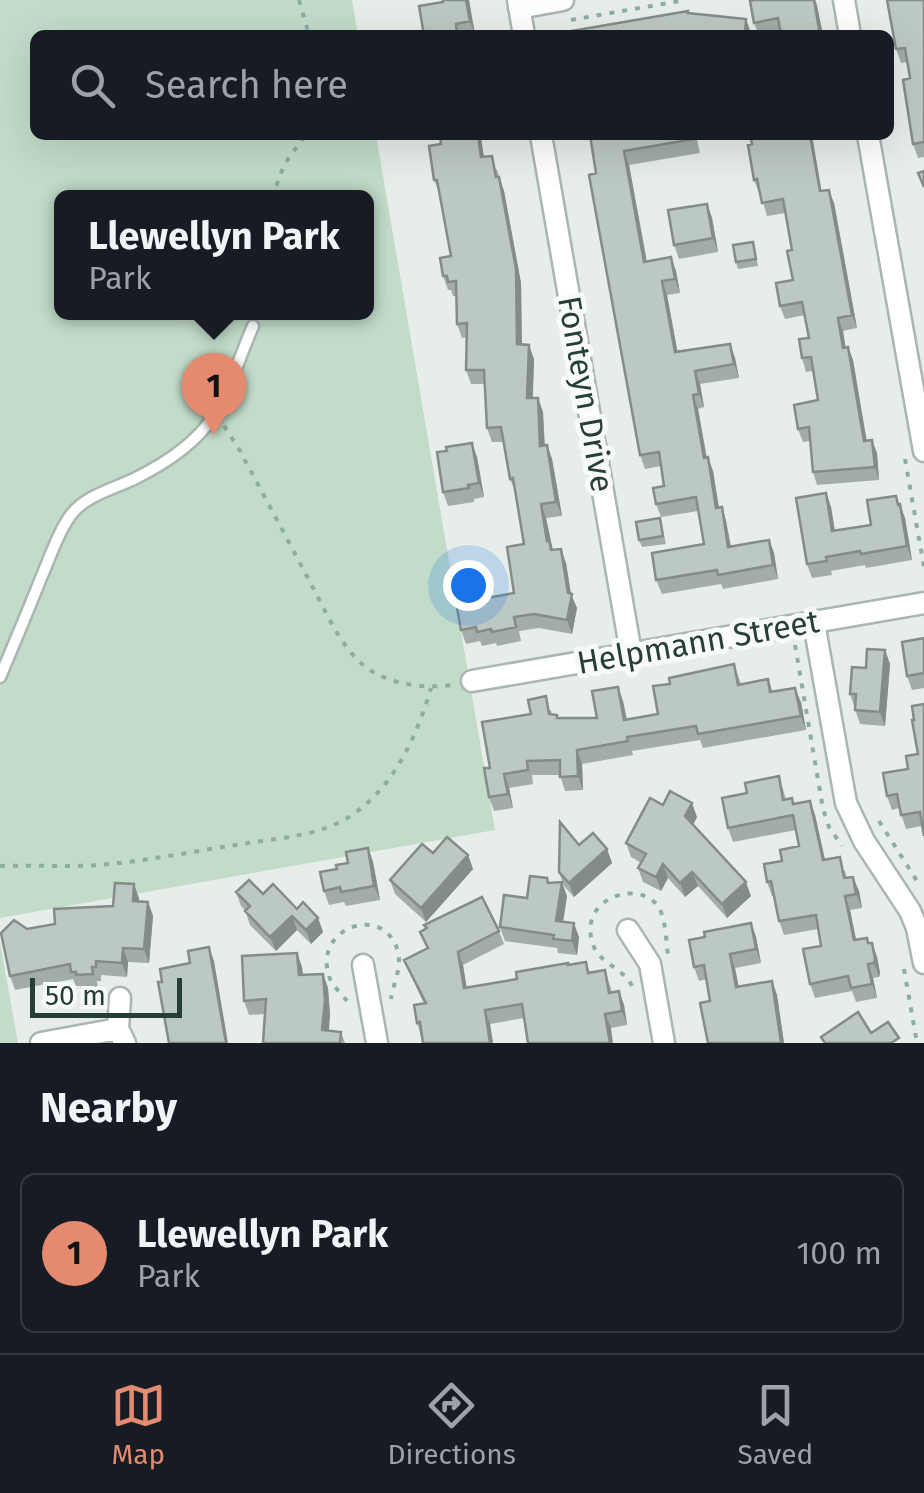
<!DOCTYPE html>
<html lang="en">
<head>
<meta charset="utf-8">
<style>
  body { margin:0; font-family:"Fira Sans",sans-serif; background:#242831; color:#f1f3f6 }
  .scale { position:absolute; left:30px; bottom:25px; width:152px; box-sizing:border-box; padding-left:10px; border:5px solid #273e38; border-top:0; font-size:28px; line-height:35px; white-space:nowrap; color:#273e38; -webkit-text-stroke:8px #f7faf9; paint-order:stroke }
  .you { position:absolute; left:468px; top:585px; width:35px; height:35px; margin:-25px; border:8px solid #fff; border-radius:50%; background:#1a73e8; box-shadow:0 0 0 15px #1a73e833 }
  .badge { display:grid; place-items:center; width:65px; height:65px; border-radius:50%; background:#e38a6f; color:#111; font-size:32px; font-weight:700 }
  .pin { position:absolute; translate:-50% -82px; filter:drop-shadow(0 2px 5px #0008) }
  .pin::after { content:''; position:absolute; top:52px; width:35px; height:30px; background:inherit; clip-path:polygon(0 0,100% 0,50% 100%) }
  .popup { position:absolute; left:54px; top:190px; width:320px; height:130px; box-sizing:border-box; display:grid; place-content:center; border-radius:15px; background:#171b24; filter:drop-shadow(0 2px 8px #0005); font-size:32px; white-space:nowrap; color:#9ea1a6 }
  .popup b { font-size:38px; color:#f1f3f6 }
  .popup::after { content:''; position:absolute; left:50%; top:100%; margin-left:-20px; border:20px solid transparent; border-top-color:#171b24 }
  .list { margin:0; padding:0; list-style:none }
  h2 { display:flex; justify-content:space-between; align-items:center; height:130px; margin:0; padding:0 40px; font-size:42px }
  h2 small { font-size:32px; font-weight:400; color:#9ea1a6 }
  .list li { display:grid; grid-template-columns:65px 1fr auto; gap:30px; align-items:center; box-sizing:border-box; height:160px; margin:0 20px 20px; padding:0 20px; border:2px solid #363941; border-radius:15px }
  .list b { display:block; font-size:38px; white-space:nowrap }
  .list p { margin:0; font-size:32px; white-space:nowrap; color:#9ea1a6 }
  .list em { font-size:32px; font-style:normal; color:#9ea1a6 }
  .icon { flex:none; width:55px; height:55px; fill:none; stroke:currentColor; stroke-width:2; stroke-linecap:round; stroke-linejoin:round }
  .map { position:relative; flex:none; width:924px; height:1043px; overflow:hidden }
  .search { position:absolute; background:#171b24; box-shadow:0 10px 40px #0002; left:30px; right:30px; top:30px; height:110px; display:flex; align-items:center; gap:25px; box-sizing:border-box; padding:0 35px; border-radius:15px; color:#9ea1a6; font-size:38px }
  .sheet { height:310px; background:#171b24 }
  nav { display:flex; justify-content:space-around; align-items:center; box-sizing:border-box; height:140px; border-top:2px solid #363941; background:#171b24; font-size:28px; color:#9ea1a6 }
  nav a { display:grid; justify-items:center; gap:5px }
  nav .on { color:#e38a6f }
  .map>svg:first-child { display:block }
  .green { fill:#c2dcc9; fill-rule:evenodd }
  .lines { fill:none; stroke-linecap:round; stroke-linejoin:round }
  .lane-casing { stroke:#aab6b1; stroke-width:15 }
  .street-casing { stroke:#aab6b1; stroke-width:25 }
  .path { stroke:#8baea2; stroke-width:4; stroke-dasharray:5 8; stroke-linecap:butt }
  .lane { stroke:#fff; stroke-width:10 }
  .street { stroke:#fff; stroke-width:20 }
  .wall { fill:#a2aca8 }
  .shaded-wall { fill:#848c88 }
  .building { fill:#bcc8c3; stroke:#848c88; stroke-width:2.5 }
  .labels { text-anchor:middle; stroke-width:10; stroke-linejoin:round; paint-order:stroke }
  .street-label { font-size:32px; fill:#273e38; stroke:#f7faf9 }
</style>
</head>
<body>
<div class="map">
<svg width="924" height="1043" viewBox="0 0 924 1043">
  <rect width="100%" height="100%" fill="#e7eeea"/>
  <path class="green" d="M0 0H352L358 35H35V135H376L495 830 0 918ZM61 198H366V312H61Z
    M0 942 18 1043H0Z"/>
  <g class="lines">
    <g class="lane-casing">
      <path id="lane" d="M0 677C14 644 28 611 41 578 50 558 57 534 70 516 85 495 114 489 136 478 164 464 195 444 213 417 230 390 240 356 253 326"/>
    </g>
    <g class="street-casing">
      <path id="street" d="M518 0 524 35
        M844 0 850 35
        M519 8 563 0
        M541 135 631 653
        M868 135 924 451
        M814 623 846 803 864 841 910 911 917 928 924 963
        M472 681 924 603
        M628 930 650 964 664 1043
        M363 965 377 1043
        M120 998 118 1029 125 1043
        M41 1043 118 1029"/>
    </g>
    <path class="path" d="M299 0 309 35
      M571 20 685 0
      M272 198 284 165 305 135
      M224 426 239 449C263 494 288 540 312 586 326 612 340 645 363 665 386 684 423 689 452 685
      M905 459 924 567
      M795 645 823 809 829 827 842 846
      M879 821 917 881
      M0 866C33 865 66 867 99 865 147 861 195 851 242 844 278 838 322 836 352 815 395 786 417 735 431 688
      M904 969 917 1043
      M632 986C623 968 601 964 594 947 574 898 641 877 659 908 666 920 666 941 668 955
      M347 1001C341 993 332 986 329 976 313 927 385 902 398 952 402 969 393 983 391 999"/>
    <use href="#lane" class="lane"/>
    <use href="#street" class="street"/>
  </g>
  <path class="wall" d="M443 0H469L475 35H424Z
    M755 0H815L823 35H781V33L759 35 754 23Z
    M924 0V157L918 158 913 144 910 78 908 62 901 63 896 49Z
    M440 135H493L481 138 484 157 497 170 504 191 521 283 522 345 534 359 533 398H538L543 412 545 445H547L552 459 562 516 546 518 552 550 566 563 571 594 577 608 572 634 539 628 519 631 521 641 497 646 496 643 482 646 480 641 466 644 461 630 514 593 524 544 516 493 510 479 503 442H492L487 428 485 384H471L466 370 467 337 462 338 457 324 456 296H453L451 290H448L443 276 451 256 440 194 434 180 441 144Z
    M590 135H696L700 153 629 165 647 261 676 271 680 293 667 295 677 351 730 344 735 358 739 378 700 384 704 407 698 409 707 458 713 471 719 508 722 507 726 521 731 546 769 540 774 553 778 579 723 589 721 584 662 594 656 580 704 544 698 511 661 517 656 504 664 486 661 466 645 469 640 455Z
    M752 144 822 191 834 203 857 328 843 331 845 347H848L853 360 866 440 877 453 879 480 817 485 813 472 810 441 803 442 798 429 818 400 813 371 806 372 802 358 809 338 805 315 785 319 780 306 793 280 792 250 786 213 767 216 760 192 759 193 754 180Z
    M707 204 712 218 718 252 679 259 674 245Z
    M753 242 758 266 738 269 736 262Z
    M477 457 484 497 474 499V502L448 506 443 492Z
    M826 493 831 507 835 531 871 525 900 504 905 518 912 560 866 568 865 565 831 571 832 575 812 578 807 564Z
    M660 518 666 544 642 547 639 540Z
    M924 638V688L912 690 907 676Z
    M885 650 890 664 885 726 860 724 850 694 866 668Z
    M734 664 741 684 768 679 773 692 801 702 806 730 703 748 700 740 632 751 633 755 582 764 583 790 565 791 560 775H532L533 784 509 788 513 808 494 811 489 797 490 768 531 714 551 710 552 715 558 718H597L623 701 627 719 658 714 670 684Z
    M924 704 922 826 906 829 899 808 892 810 887 796 918 754 914 720Z
    M779 776 786 799 794 804 810 801 815 815 825 859 845 871 847 878 859 891 862 908 850 910 856 940 867 938 869 943H872L877 957 880 973 879 977 873 978 877 998 856 1002 852 991 815 998 810 984 821 946 818 929 784 935 779 921 774 896H772L767 882 782 861 799 846 796 830 733 842 728 828 747 793Z
    M663 805 697 817 693 825 751 896 727 918 698 886 685 897 668 878 661 891 643 882 638 868 641 863 631 857 626 843Z
    M579 845 607 849 612 863 574 897 564 886 559 872Z
    M368 848 373 862 380 900 346 906 344 902 329 905 324 891 337 869Z
    M433 853 468 855 473 869 426 922 395 894 390 880Z
    M549 883 567 896 563 922 579 937 577 955 558 953 557 948 505 941 500 927 527 898Z
    M134 884 138 901 148 902 153 916 149 963 128 962 127 977 101 975V981H97L98 988 81 989 80 986H76L73 979 15 990 10 976 55 924 113 906Z
    M236 892 263 894 318 918 323 932 311 944 297 930 276 951 250 925 245 910 241 906Z
    M751 923 756 937 761 963 735 968 739 987 772 981 777 995 784 1043H708L700 1003 710 1001 707 979 699 981 694 967 689 940 705 937 704 932Z
    M424 925 499 931 504 944 463 965 466 987 517 979 568 963 569 965 586 962 590 973 605 970 612 992 619 991 624 1005 627 1025 611 1028 524 1018 490 1024 493 1043H423L417 1023 424 1004 404 960 427 949 420 932 425 929Z
    M297 953 302 967 303 975 323 974 328 988 330 1015 328 1031 341 1032 345 1043H263L265 1014 249 1015 244 1001Z"/>
  <path class="shaded-wall" d="M466 0H469L475 35 470 21Z
    M814 0H815L817 5 823 35H820Z
    M746 19 751 33V35H745Z
    M478 135H480L481 138 486 171 481 157Z
    M810 135H812L824 205 820 191Z
    M624 151 629 165 649 275 644 262Z
    M499 177 504 191 521 283 522 358 517 344Z
    M829 190 834 203 857 328 852 315Z
    M707 204 712 218 718 252 713 238Z
    M671 257 676 271 680 293 675 279Z
    M662 281 667 295 680 365 675 352Z
    M838 318 843 331 848 361 843 348Z
    M730 344 735 358 739 378 734 364Z
    M529 345 534 359 532 412 527 398Z
    M848 347 853 360 869 454 864 441Z
    M695 371 700 384 704 407 699 394Z
    M693 395 698 409 709 472 704 458Z
    M538 398 543 412 545 460 540 446Z
    M872 440 877 453 879 480 875 467Z
    M472 443 477 457 484 497 479 483Z
    M547 445 552 459 562 516 556 502Z
    M708 457 713 471 721 522 716 508Z
    M826 493 831 507 837 545 832 531Z
    M896 496 905 518 912 560 907 546Z
    M541 504 546 518 556 564 547 541Z
    M722 507 726 521 733 560 728 547Z
    M769 540 774 553 778 579 773 565Z
    M561 549 566 563 571 595 577 608 572 634 567 620 568 593Z
    M885 650 890 664 885 726 880 712Z
    M618 687 623 701 629 734 624 720Z
    M795 688 801 702 806 730 801 716Z
    M577 750 582 764 583 790 578 776Z
    M504 774 509 788 513 808 508 794Z
    M810 801 815 815 828 874 823 860Z
    M692 803 697 817 690 830 685 816Z
    M368 848 373 862 380 900 374 886Z
    M607 849 612 863 574 897 569 883Z
    M468 855 473 869 426 922 421 908Z
    M663 864 668 878 661 891 656 877Z
    M692 872 698 886 685 897 680 883Z
    M853 877 859 891 862 908 856 894Z
    M562 882 567 896 561 935 556 921Z
    M746 882 751 896 727 918 722 904Z
    M134 884 139 898 138 915 133 901Z
    M845 896 850 910 859 954 854 940Z
    M148 902 153 916 149 963 144 949Z
    M292 916 297 930 276 951 270 937Z
    M318 918 323 932 311 944 306 930Z
    M574 923 579 937 577 955 572 941Z
    M751 923 756 937 761 963 756 949Z
    M872 943 877 957 880 973 879 977 874 963Z
    M209 947 214 961 228 1043H226Z
    M123 948 128 962 127 977 122 963Z
    M458 952 463 965 469 1001 464 988Z
    M297 953 302 967 304 989 299 975Z
    M730 954 735 968 741 1001 736 987Z
    M868 964 873 978 877 998 872 984Z
    M323 974 328 988 330 1015 328 1043 322 1030Z
    M772 981 777 995 784 1043H781Z
    M619 991 624 1005 627 1025 622 1011Z
    M485 1010 490 1024 493 1043H490Z
    M605 1014 611 1028 613 1043H610Z"/>
  <path class="building" d="M443 0H466L470 21 456 24 457 35H424L419 6 443 2Z
    M755 0H814L820 35H781L778 18 754 23 750 1Z
    M887 0H924V142L913 144 903 80 910 78 905 48 896 49Z
    M688 11V13L746 19 745 35H561L560 33Z
    M440 135H478L481 157 492 156 496 177H499L516 269 517 344 529 345 527 398H538L540 446 547 445 556 502 541 504 547 541 549 540 551 550 561 549 568 593 572 594 567 620 534 614 514 617 516 627 492 632 491 629 477 632 476 627 461 630 457 608 483 602 482 599 514 593 507 547 524 544 513 478 510 479 501 427 487 428 484 370H466L467 323 457 324 456 281 448 282 447 276H443L440 258 451 256 437 180H434L429 146 441 144Z
    M590 135H694V139L624 151 644 262 671 257 675 279 662 281 675 352 730 344 734 364 695 371 699 394 693 395 704 458 708 457 716 508 722 507 728 547 769 540 773 565 718 575 717 570 656 580 652 553 704 544 696 497 656 504 653 488 664 486 659 452 640 455 589 175 596 173Z
    M750 135H810L820 191 829 190 852 315 838 318 843 348 848 347 864 441 872 440 875 467 813 472 809 427 798 429 794 405 818 400 811 357 802 358 799 339 809 338 802 302 780 306 776 283 793 280 787 251 792 250 783 199 762 203 757 179 754 180 748 145 752 144Z
    M924 171V187L918 173Z
    M707 204 713 238 674 245 668 210Z
    M753 242 756 259 736 262 733 245Z
    M472 443 479 483 468 485 469 488 443 492 437 452 447 451 446 447Z
    M826 493 832 531 871 525 867 500 896 496 898 505 900 504 907 546 861 554 860 551 826 557 827 561 807 564 796 498Z
    M660 518 663 536 639 540 636 522Z
    M924 638V673L907 676 902 642Z
    M867 649 885 650 880 712 855 710 856 694H850L852 667 866 668Z
    M734 664 738 685 768 679 770 692 795 688 801 716 698 734 696 726 627 737 628 741 577 750 578 776 560 777V760L527 761 528 770 504 774 508 794 489 797 484 768H490L482 722 531 714 528 700 546 696 549 714 557 715V718H597L592 691 618 687 624 720 658 714 653 686 670 684 669 678Z
    M924 704V836L920 812 901 815 897 794 887 796 883 773 908 769 906 756 918 754 912 720H914L912 706Z
    M779 776 783 800 792 798 793 804 810 801 823 860 840 857 844 878 853 877 856 894 845 896 854 940 867 938 868 943H872L875 959 874 963 868 964 872 984 851 988 848 976 810 984 803 949 821 946 816 915 779 921 771 881 767 882 764 864 782 861 780 850 799 846 793 815 728 828 722 798 747 793 745 783Z
    M670 791 692 803 685 816 746 882 722 904 692 872 680 883 663 864 656 877 638 868 646 854 626 843 650 798 663 805Z
    M560 822 579 845 593 833 607 849 569 883 559 872Z
    M447 837 468 855 421 908 390 880 422 844 433 853Z
    M368 848 374 886 341 892 340 887 324 891 320 872 337 869 336 865 348 863 346 852Z
    M530 876 547 878 548 883 562 882 556 921 574 923 572 941 553 939 554 935 500 927 504 895 527 898Z
    M249 880 263 894 273 884 297 909 303 902 318 918 306 930 292 916 270 937 245 911 250 906 236 892Z
    M115 883 134 884 133 901 148 902 144 949 123 948 122 963 96 961V967H92L93 974 76 975V972H71L70 964 10 976 1 933 14 920 27 929 55 924 54 909 113 906Z
    M482 897 499 931 458 952 464 988 517 979 516 972 568 963V965L586 962 588 973 605 970 609 993 619 991 622 1011 605 1014 610 1043H528L522 1004 485 1010 490 1043H423L420 1022 417 1023 414 1005 426 1003 404 960 428 948 420 932 427 928 424 925Z
    M751 923 756 949 730 954 736 987 772 981 781 1043H708L700 1003 710 1001 704 965 694 967 689 940 705 937 704 932Z
    M209 947 226 1043H169L158 982H162L160 969 190 963 188 951Z
    M297 953 299 975 323 974 325 1001 322 1030 341 1032 340 1043H263L266 999 244 1001 242 956Z
    M858 1012 871 1033 888 1022 899 1038 891 1043H825L821 1037Z"/>
  <g class="labels">
    <g class="street-label">
      <text transform="translate(586 394) rotate(80)" y="11">Fonteyn Drive</text>
      <text transform="translate(698 642) rotate(-10)" y="11">Helpmann Street</text>
    </g>
  </g>
</svg>
<div class="scale">50 m</div>
<div class="you"></div>
<div class="pin badge" style="left:214px;top:435px">1</div>
<div class="popup"><b>Llewellyn Park</b>Park</div>
<div class="search"><svg class="icon" aria-label="search" viewBox="0 0 24 24"><circle cx="10" cy="10" r="6"/><path d="M15 15l6 6"/></svg>Search here</div>
</div>
<section class="sheet">
<h2>Nearby<small></small></h2>
<ul class="list">
<li><span class="badge">1</span><div><b>Llewellyn Park</b><p>Park</p></div><em>100 m</em></li>
</ul>
</section>
<nav>
<a class="on"><svg class="icon" aria-label="map" viewBox="0 0 24 24"><path d="M3 6l6-2 6 2 6-2v14l-6 2-6-2-6 2zM9 4v14M15 6v14"/></svg>Map</a>
<a><svg class="icon" aria-label="directions" viewBox="0 0 24 24"><path d="M12 3l9 9-9 9-9-9zM9 14v-3h6M13 9l2 2-2 2"/></svg>Directions</a>
<a><svg class="icon" aria-label="saved" viewBox="0 0 24 24"><path d="M7 4h10v16l-5-4-5 4z"/></svg>Saved</a>
</nav>
</body>
</html>
